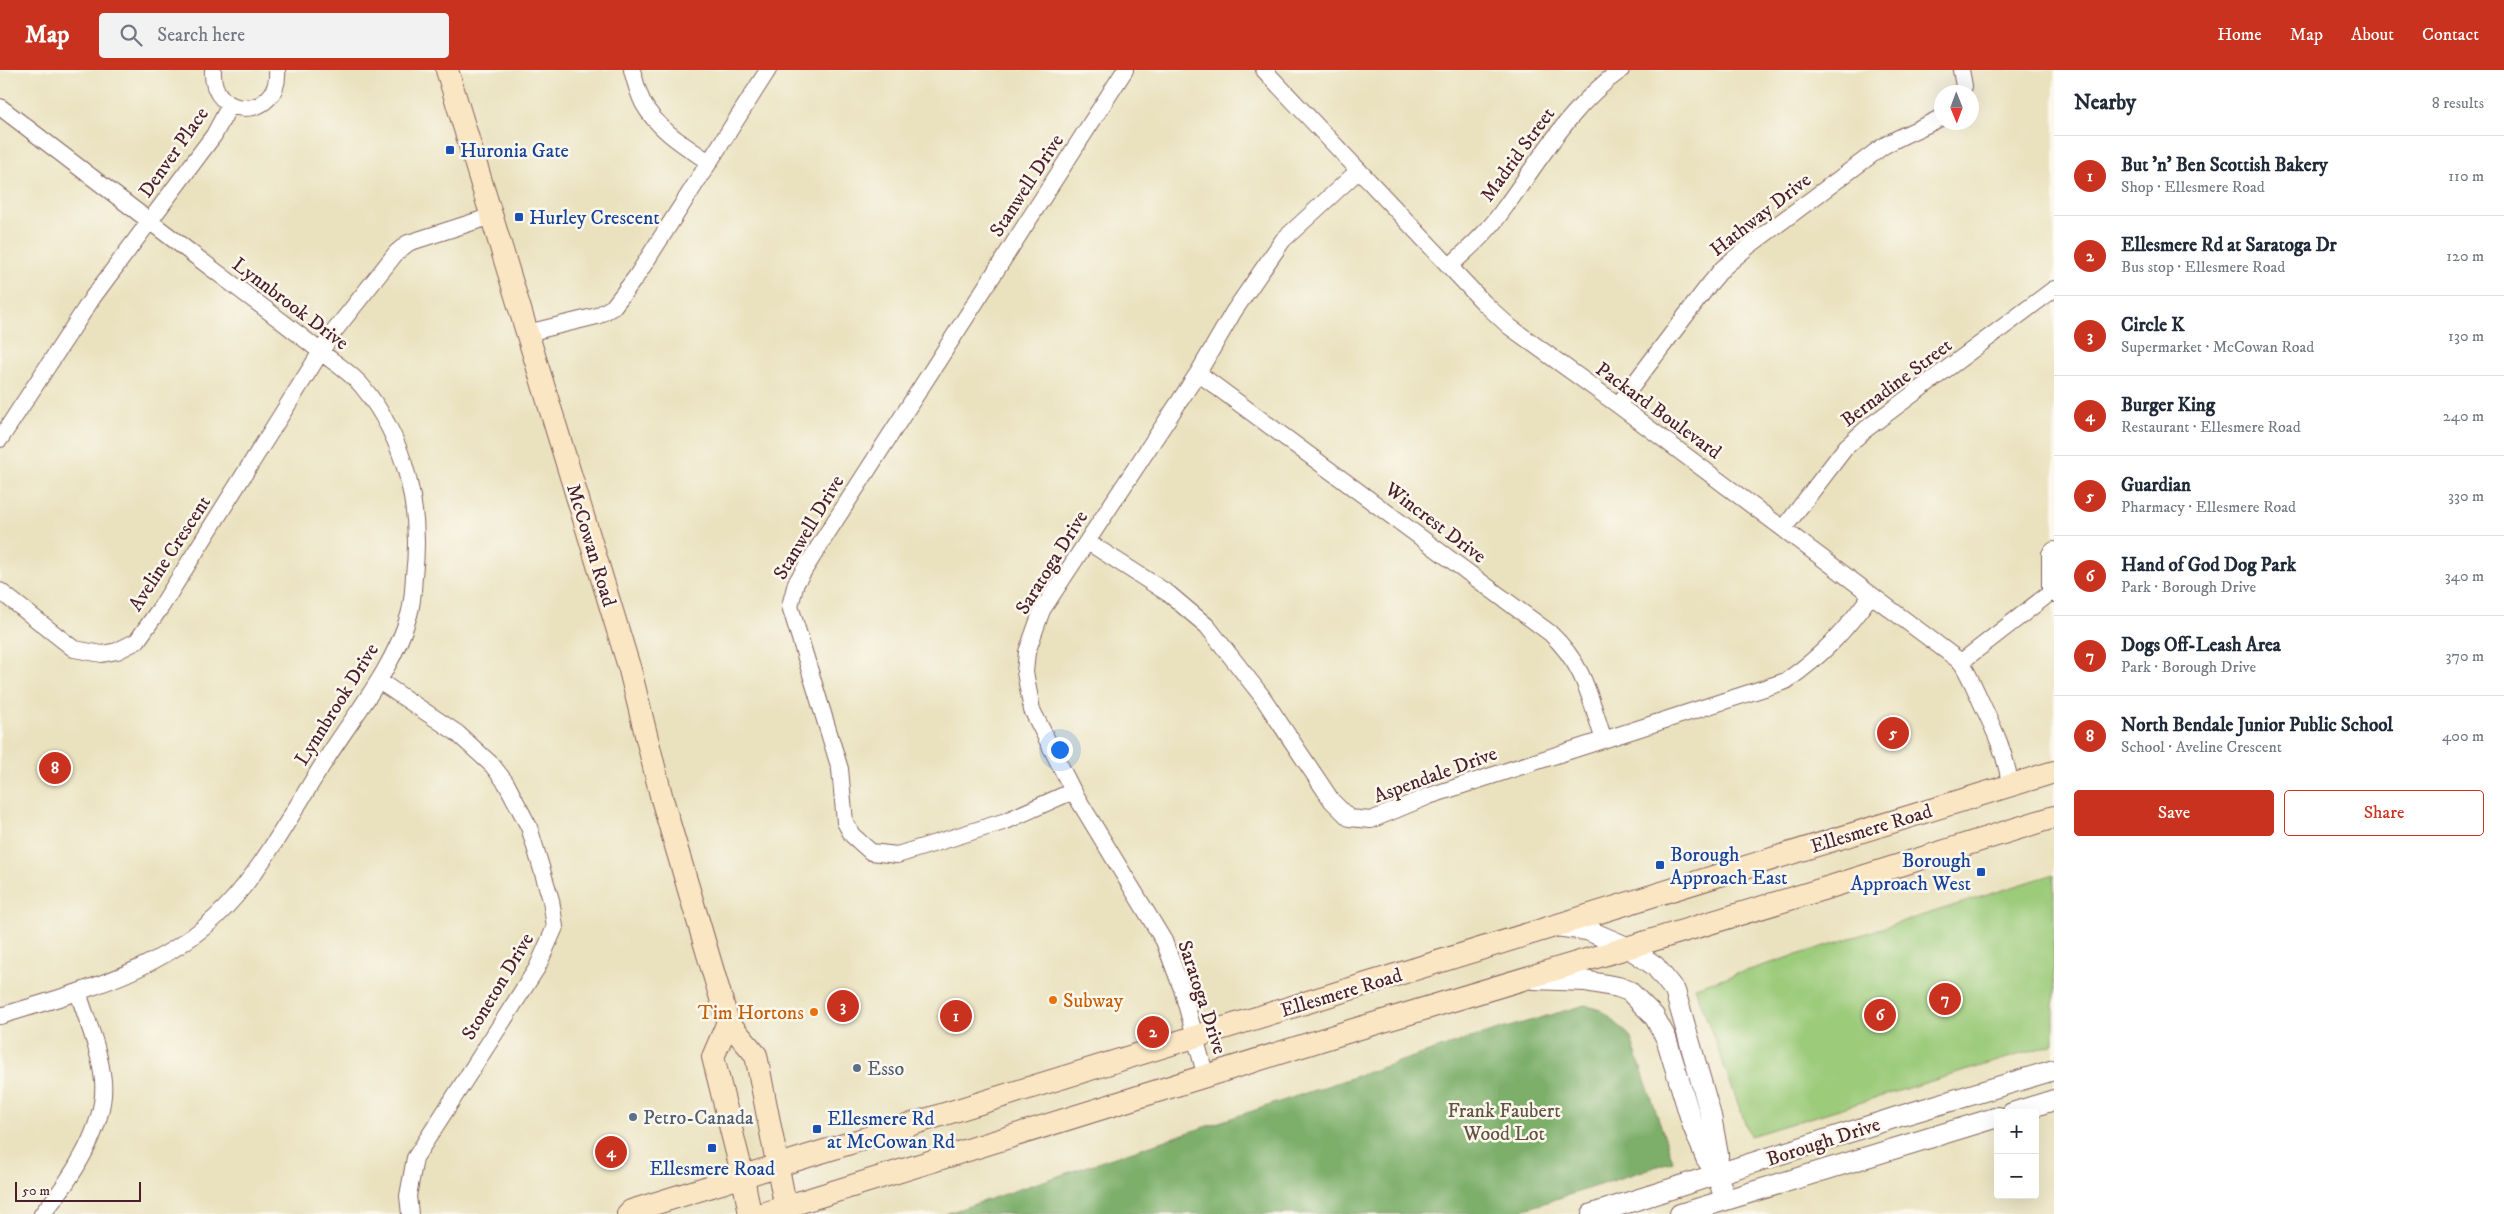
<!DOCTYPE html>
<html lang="en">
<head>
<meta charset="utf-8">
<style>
  body { margin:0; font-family:"IM FELL DW Pica",serif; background:#f2f2f3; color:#1f2937 }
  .controls { position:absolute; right:15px; bottom:15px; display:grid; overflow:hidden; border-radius:5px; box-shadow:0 5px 20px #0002 }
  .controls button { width:45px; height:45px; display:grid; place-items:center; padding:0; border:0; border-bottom:1px solid #e0e1e3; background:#fff; color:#1f2937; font:25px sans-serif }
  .compass { position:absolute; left:1934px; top:15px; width:45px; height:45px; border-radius:50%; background:#fff; box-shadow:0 5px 20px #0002; rotate:179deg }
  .scale { position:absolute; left:15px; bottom:12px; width:126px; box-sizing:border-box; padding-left:5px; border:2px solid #4a1f2b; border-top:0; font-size:14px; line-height:18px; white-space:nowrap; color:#4a1f2b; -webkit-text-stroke:4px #fbf7ec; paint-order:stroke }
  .you { position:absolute; left:1059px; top:679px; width:18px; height:18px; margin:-12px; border:4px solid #fff; border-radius:50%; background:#1a73e8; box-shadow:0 0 0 8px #1a73e833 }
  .badge { display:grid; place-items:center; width:32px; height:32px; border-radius:50%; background:#c8321e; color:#fff; font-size:16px; font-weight:700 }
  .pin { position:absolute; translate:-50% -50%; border:2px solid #fff; box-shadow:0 1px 5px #0006 }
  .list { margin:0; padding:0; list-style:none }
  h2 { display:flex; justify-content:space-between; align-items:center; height:65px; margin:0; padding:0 20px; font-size:21px }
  h2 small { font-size:16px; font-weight:400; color:#747a83 }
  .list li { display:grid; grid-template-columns:32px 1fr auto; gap:15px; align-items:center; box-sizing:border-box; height:80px; padding:0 20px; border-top:1px solid #e0e1e3 }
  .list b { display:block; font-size:19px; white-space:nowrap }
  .list p { margin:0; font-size:16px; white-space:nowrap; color:#747a83 }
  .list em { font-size:16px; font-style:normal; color:#747a83 }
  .actions { display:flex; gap:10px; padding:15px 20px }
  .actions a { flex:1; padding:11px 0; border:1px solid #c8321e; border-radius:5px; text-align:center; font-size:18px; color:#c8321e }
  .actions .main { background:#c8321e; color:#fff }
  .icon { flex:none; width:28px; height:28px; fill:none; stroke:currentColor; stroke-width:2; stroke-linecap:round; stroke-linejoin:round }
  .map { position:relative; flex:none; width:2054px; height:1144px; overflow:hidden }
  header { display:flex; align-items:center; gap:30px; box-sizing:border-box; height:70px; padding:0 25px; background:#c8321e; color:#fff }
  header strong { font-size:24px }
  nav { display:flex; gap:28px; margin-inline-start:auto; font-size:18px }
  .search { width:350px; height:45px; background:#f2f2f3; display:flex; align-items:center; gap:12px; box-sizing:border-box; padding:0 18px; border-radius:5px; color:#747a83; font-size:19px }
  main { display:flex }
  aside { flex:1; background:#fff }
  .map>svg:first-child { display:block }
  .green { fill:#9ccb7a; stroke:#737552 }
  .forest { fill:#7daf6a; stroke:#64674a }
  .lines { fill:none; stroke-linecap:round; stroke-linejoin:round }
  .minor-casing { stroke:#82635f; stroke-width:18 }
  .tertiary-casing { stroke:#82635f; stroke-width:22 }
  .secondary-casing { stroke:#82635f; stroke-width:24 }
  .minor { stroke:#fff; stroke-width:16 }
  .tertiary { stroke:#fff; stroke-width:20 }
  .secondary { stroke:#fbe6c4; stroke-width:22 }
  .transit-dot { fill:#1a4fb4; stroke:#fbf7ec; stroke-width:2 }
  .food-dot { fill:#e8710a; stroke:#fbf7ec; stroke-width:2 }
  .service-dot { fill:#5c6f8a; stroke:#fbf7ec; stroke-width:2 }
  .labels { text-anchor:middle; stroke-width:5; stroke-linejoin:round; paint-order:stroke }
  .transit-label { font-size:20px; fill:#164399; stroke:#fbf7ec; text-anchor:start }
  .street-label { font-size:20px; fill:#4a1f2b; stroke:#fbf7ec }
  .food-label { font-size:20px; fill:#c56008; stroke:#fbf7ec; text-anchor:start }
  .service-label { font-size:20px; fill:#4e5e75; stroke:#fbf7ec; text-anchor:start }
  .park-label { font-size:20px; fill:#635343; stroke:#fbf7ec }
</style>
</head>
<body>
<header>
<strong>Map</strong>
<div class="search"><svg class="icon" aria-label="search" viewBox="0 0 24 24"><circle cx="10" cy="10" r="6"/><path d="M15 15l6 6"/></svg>Search here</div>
<nav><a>Home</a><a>Map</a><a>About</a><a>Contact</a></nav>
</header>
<main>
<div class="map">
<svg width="2054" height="1144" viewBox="0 0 2054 1144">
  <rect width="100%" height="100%" fill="#fbf7ec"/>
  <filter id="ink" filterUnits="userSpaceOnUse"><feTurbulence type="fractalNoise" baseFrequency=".02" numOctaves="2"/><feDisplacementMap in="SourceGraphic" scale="10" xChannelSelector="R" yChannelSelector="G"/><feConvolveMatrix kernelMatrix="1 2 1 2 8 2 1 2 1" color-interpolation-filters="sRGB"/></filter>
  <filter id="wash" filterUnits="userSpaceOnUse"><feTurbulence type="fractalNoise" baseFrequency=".0096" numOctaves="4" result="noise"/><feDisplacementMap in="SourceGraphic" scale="20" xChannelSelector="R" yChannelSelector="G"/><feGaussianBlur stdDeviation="1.12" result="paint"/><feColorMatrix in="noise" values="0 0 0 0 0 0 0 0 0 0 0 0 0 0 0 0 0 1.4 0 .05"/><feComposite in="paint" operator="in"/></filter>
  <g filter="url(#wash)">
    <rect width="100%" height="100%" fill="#eae2bf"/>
    <path class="green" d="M2054 804V974L1750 1066 1695 917Z"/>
    <path class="forest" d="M1585 935 1603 941 1630 966 1673 1091 1510 1144H945L1464 970Z"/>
  </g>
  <g filter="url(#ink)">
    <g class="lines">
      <g class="minor-casing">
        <path id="minor" d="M213 0C210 51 281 50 277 0
          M632 0C635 11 638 23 643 33 657 59 685 76 709 92
          M1264 0 1484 233 1510 257 1618 335 1961 592C1970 606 1975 619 1982 634 1995 661 2006 685 2010 714
          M1961 22 1964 16 1961 0
          M0 37C80 98 159 159 239 219 267 240 295 261 322 283 335 293 351 303 362 316 406 370 422 439 414 506 413 519 413 532 409 545 393 600 355 643 325 691 296 736 270 786 235 827 175 898 85 920 0 946
          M1450 196C1469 178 1488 162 1503 140 1540 90 1570 36 1621 0
          M527 263 597 246 613 237 636 207 768 0
          M1198 303 1550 563C1585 596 1589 626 1604 670
          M1618 335 1708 216 1723 198 1750 175 1882 77C1901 65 1922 58 1942 47
          M0 369 93 227 214 65 230 35
          M1784 458 1846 377 1866 359 2054 219
          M1088 472 1169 524 1207 556 1261 625 1332 731 1349 748 1371 750 1429 726 1786 611C1822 586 1845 561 1871 525
          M0 521 74 579 102 584 117 581 137 571 161 537 332 264 396 183 408 173 492 146
          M2050 523V484L2054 480
          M1961 592 2050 523 2054 524
          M379 611 457 663 492 695 506 713 529 757 551 830 555 857 537 898 415 1088 408 1126 410 1144
          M1073 721 1006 751 926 776 897 785 871 782 852 765 845 752 840 699 790 536 796 513 826 465 1125 0
          M1206 1007 1182 919 1164 871 1073 721 1032 640 1025 602 1027 582 1042 540 1198 303 1234 241 1283 170 1358 101
          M42 1144C70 1112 107 1055 103 1011 100 980 87 951 78 922"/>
      </g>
      <g class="tertiary-casing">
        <path id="tertiary" d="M1555 856 1587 860 1629 878 1655 896 1675 921 1711 1046 1718 1085 1717 1102
          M1533 909 1585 911 1618 917 1629 921 1654 946 1666 968 1693 1056 1706 1088 1717 1104 1725 1130
          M2012 1043 2054 1030
          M1592 1144 1897 1047 2054 1000
          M1680 1144 1998 1047"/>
      </g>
      <g class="secondary-casing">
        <path id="secondary" d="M447 0 630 600 662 729 728 952 756 985 787 1144
          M728 952 713 987 743 1107 750 1144
          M628 1144 631 1141 805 1087 2054 702
          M762 1144 1350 961 1833 816 2054 747"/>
      </g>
      <use href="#minor" class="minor"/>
      <use href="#tertiary" class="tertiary"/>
      <use href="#secondary" class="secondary"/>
    </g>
  </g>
  <g class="transit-dot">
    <rect x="445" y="75" width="10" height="10" rx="2.5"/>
    <rect x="514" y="142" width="10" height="10" rx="2.5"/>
    <rect x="1655" y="790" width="10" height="10" rx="2.5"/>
    <rect x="1976" y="797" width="10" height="10" rx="2.5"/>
    <rect x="812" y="1054" width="10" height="10" rx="2.5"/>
    <rect x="707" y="1073" width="10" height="10" rx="2.5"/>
  </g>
  <g class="food-dot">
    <circle cx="1053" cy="930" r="5"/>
    <circle cx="814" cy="942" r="5"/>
  </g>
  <g class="service-dot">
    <circle cx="857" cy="998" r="5"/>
    <circle cx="633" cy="1047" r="5"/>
  </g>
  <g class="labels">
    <g class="transit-label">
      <text x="460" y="87">Huronia Gate</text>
      <text x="529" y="154">Hurley Crescent</text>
      <text x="1670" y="791">Borough<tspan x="1670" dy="23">Approach East</tspan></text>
      <text x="1971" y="797" text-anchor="end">Borough<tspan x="1971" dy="23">Approach West</tspan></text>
      <text x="827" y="1055">Ellesmere Rd<tspan x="827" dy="23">at McCowan Rd</tspan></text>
      <text x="712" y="1105" text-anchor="middle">Ellesmere Road</text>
    </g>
    <g class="street-label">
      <text transform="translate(173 82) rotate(-55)" y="7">Denver Place</text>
      <text transform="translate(1517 84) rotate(-54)" y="7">Madrid Street</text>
      <text transform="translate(1026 115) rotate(-57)" y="7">Stanwell Drive</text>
      <text transform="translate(1760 144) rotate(-38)" y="7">Hathway Drive</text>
      <text transform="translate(291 233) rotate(37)" y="7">Lynnbrook Drive</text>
      <text transform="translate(1896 312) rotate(-37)" y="7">Bernadine Street</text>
      <text transform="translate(1659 340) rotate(36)" y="7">Packard Boulevard</text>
      <text transform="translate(1436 452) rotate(37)" y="7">Wincrest Drive</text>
      <text transform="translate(808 457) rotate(-59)" y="7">Stanwell Drive</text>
      <text transform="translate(592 475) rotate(73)" y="7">McCowan Road</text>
      <text transform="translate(169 483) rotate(-57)" y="7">Aveline Crescent</text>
      <text transform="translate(1051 492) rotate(-58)" y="7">Saratoga Drive</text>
      <text transform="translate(336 634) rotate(-58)" y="7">Lynnbrook Drive</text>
      <text transform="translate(1435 704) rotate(-20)" y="7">Aspendale Drive</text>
      <text transform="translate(1871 758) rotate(-17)" y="7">Ellesmere Road</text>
      <text transform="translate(497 916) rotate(-59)" y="7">Stoneton Drive</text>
      <text transform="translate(1341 922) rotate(-17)" y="7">Ellesmere Road</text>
      <text transform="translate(1203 927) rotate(72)" y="7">Saratoga Drive</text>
      <text transform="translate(1823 1071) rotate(-18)" y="7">Borough Drive</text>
    </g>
    <g class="food-label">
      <text x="1063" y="937">Subway</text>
      <text x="804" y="949" text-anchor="end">Tim Hortons</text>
    </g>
    <g class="service-label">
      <text x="867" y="1005">Esso</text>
      <text x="643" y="1054">Petro-Canada</text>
    </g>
    <g class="park-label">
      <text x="1504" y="1047">Frank Faubert<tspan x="1504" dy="23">Wood Lot</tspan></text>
    </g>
  </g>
</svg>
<div class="controls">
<button>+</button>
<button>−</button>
</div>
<svg class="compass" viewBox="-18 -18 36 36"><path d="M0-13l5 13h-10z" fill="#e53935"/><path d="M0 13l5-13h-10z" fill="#747a83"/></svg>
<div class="scale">50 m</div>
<div class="you"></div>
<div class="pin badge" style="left:956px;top:946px">1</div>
<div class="pin badge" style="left:1153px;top:962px">2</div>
<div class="pin badge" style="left:843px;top:936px">3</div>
<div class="pin badge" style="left:611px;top:1082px">4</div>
<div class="pin badge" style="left:1893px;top:663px">5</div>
<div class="pin badge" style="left:1880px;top:945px">6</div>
<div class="pin badge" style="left:1945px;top:929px">7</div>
<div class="pin badge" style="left:55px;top:698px">8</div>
</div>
<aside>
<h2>Nearby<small>8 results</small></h2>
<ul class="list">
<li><span class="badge">1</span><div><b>But 'n' Ben Scottish Bakery</b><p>Shop · Ellesmere Road</p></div><em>110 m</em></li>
<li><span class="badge">2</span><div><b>Ellesmere Rd at Saratoga Dr</b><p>Bus stop · Ellesmere Road</p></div><em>120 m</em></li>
<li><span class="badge">3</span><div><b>Circle K</b><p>Supermarket · McCowan Road</p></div><em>130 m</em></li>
<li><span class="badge">4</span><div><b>Burger King</b><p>Restaurant · Ellesmere Road</p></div><em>240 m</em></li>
<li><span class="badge">5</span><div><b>Guardian</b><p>Pharmacy · Ellesmere Road</p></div><em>330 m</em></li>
<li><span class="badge">6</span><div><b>Hand of God Dog Park</b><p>Park · Borough Drive</p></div><em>340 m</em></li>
<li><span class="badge">7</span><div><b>Dogs Off-Leash Area</b><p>Park · Borough Drive</p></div><em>370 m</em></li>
<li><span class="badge">8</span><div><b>North Bendale Junior Public School</b><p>School · Aveline Crescent</p></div><em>400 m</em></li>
</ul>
<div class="actions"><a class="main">Save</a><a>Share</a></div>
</aside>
</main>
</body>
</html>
